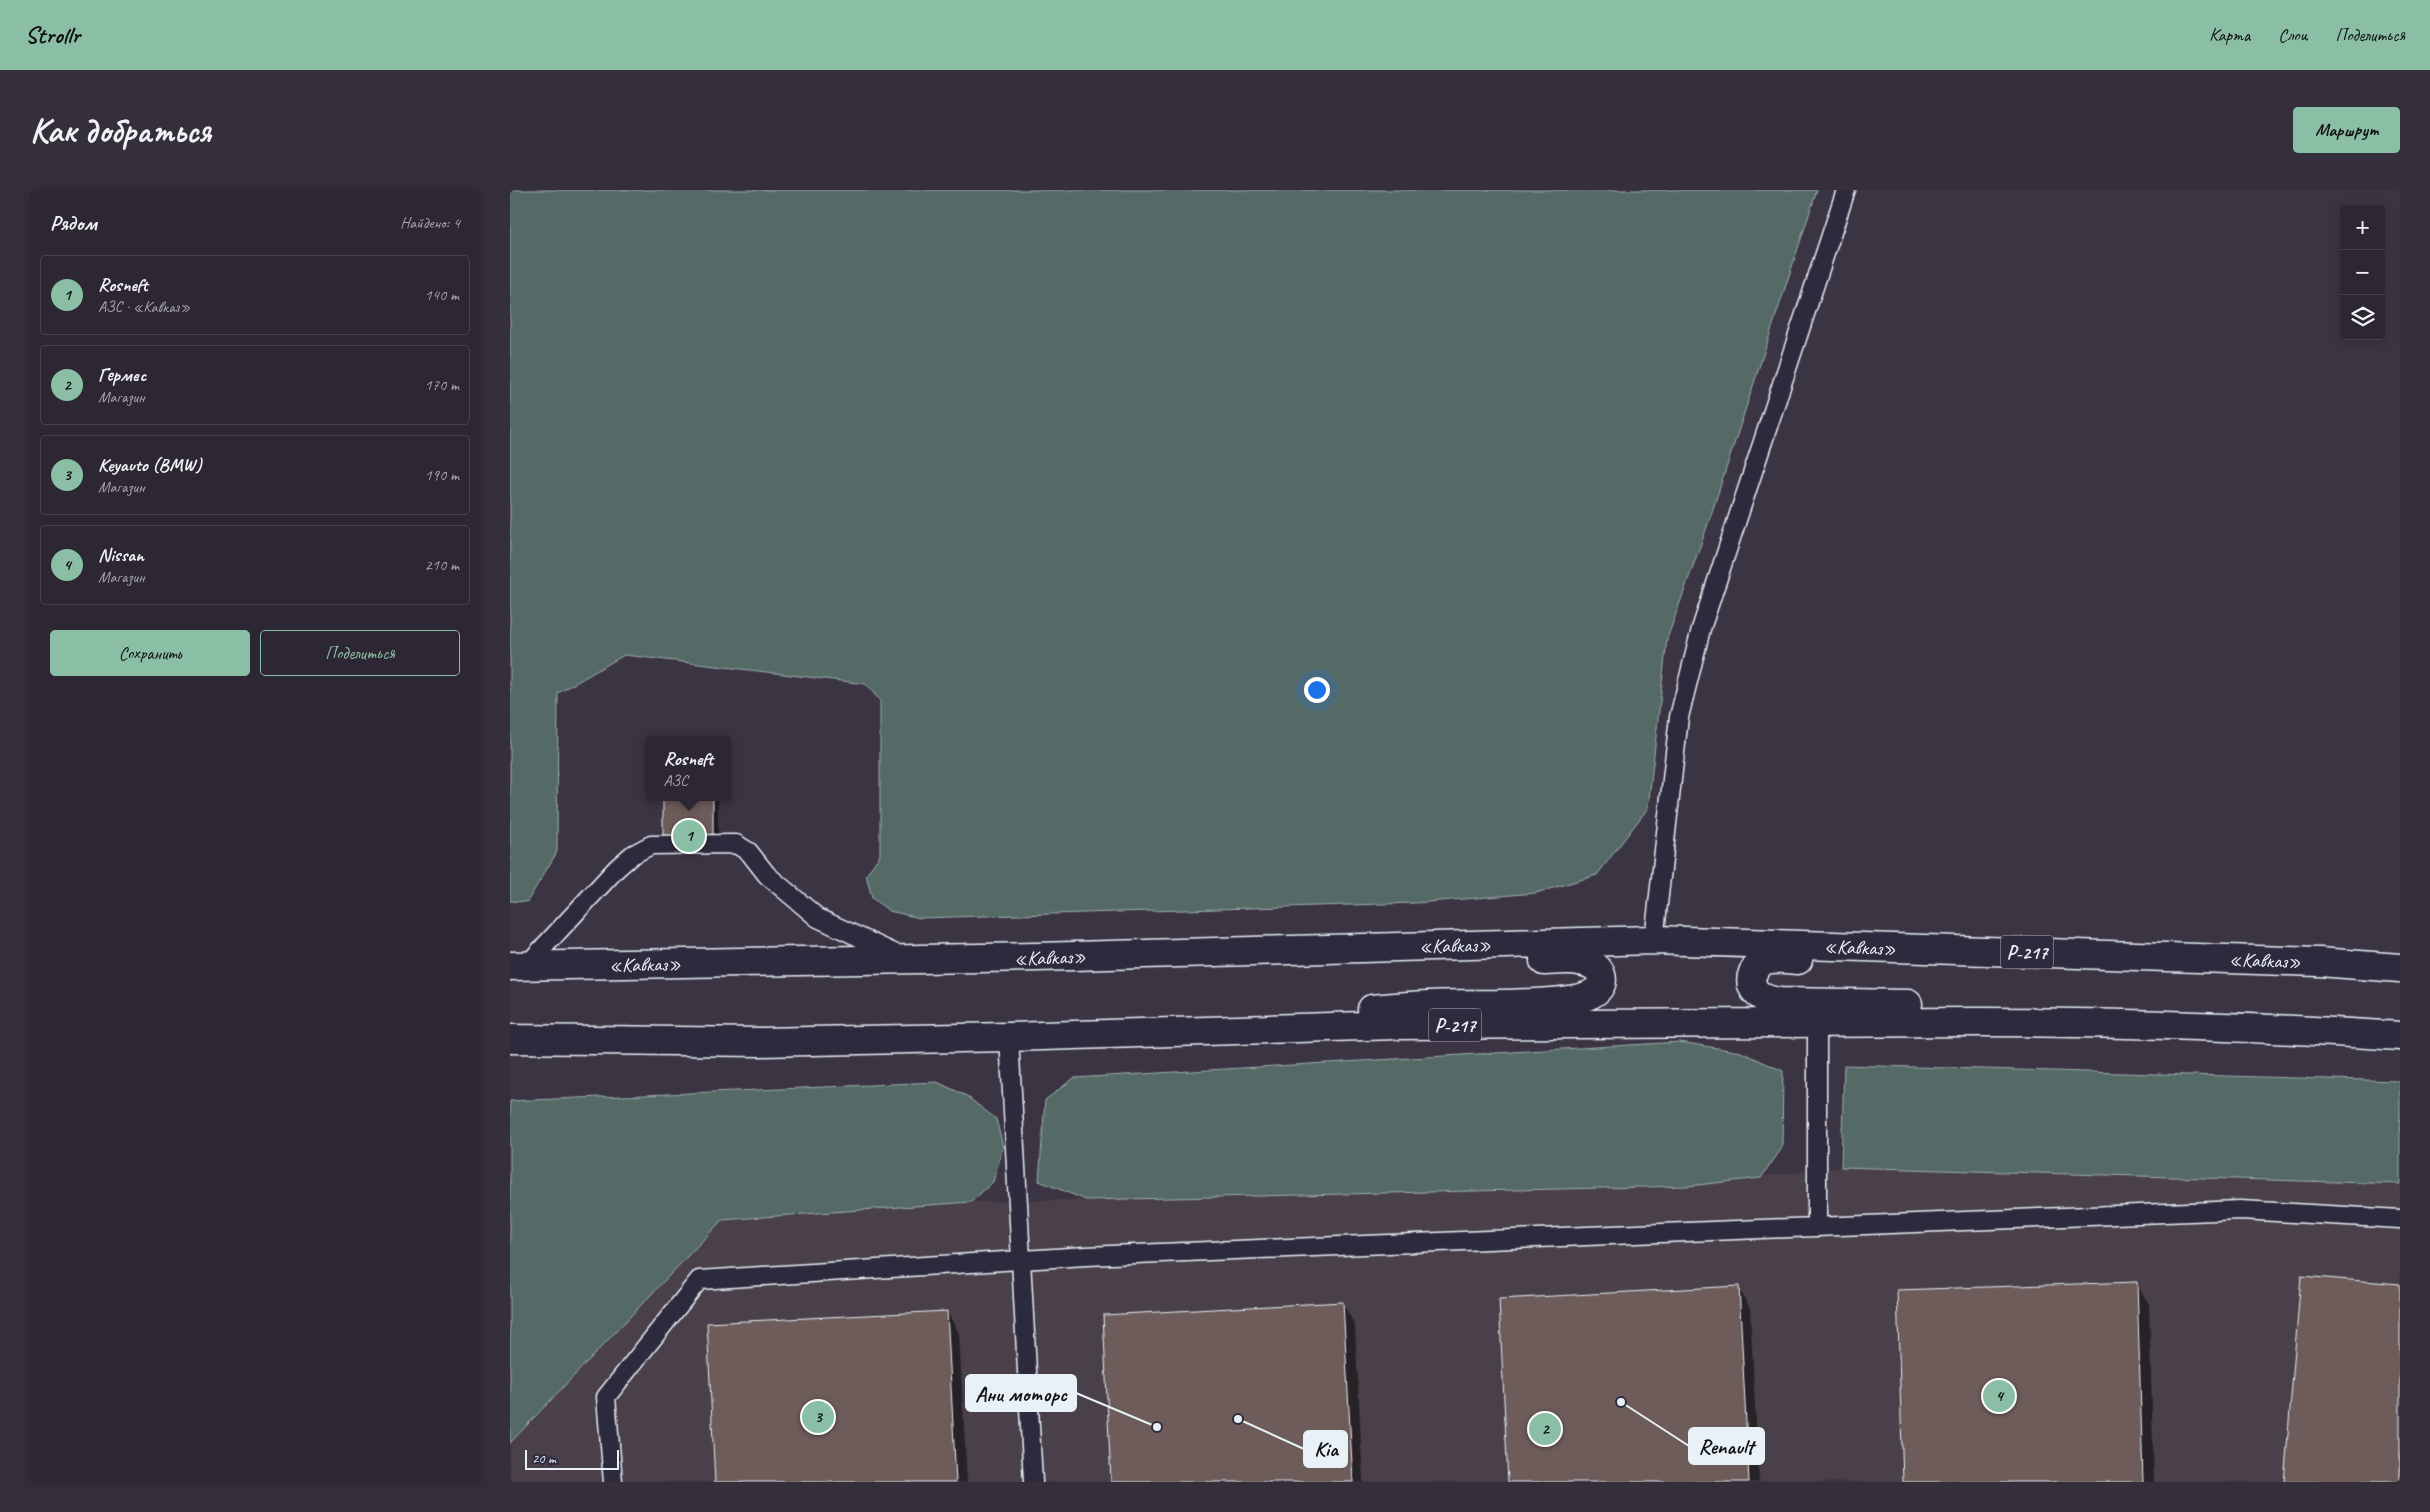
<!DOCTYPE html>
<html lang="ru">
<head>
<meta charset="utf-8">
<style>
  body { margin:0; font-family:Caveat,sans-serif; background:#342f3a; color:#f1f3f6 }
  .controls { position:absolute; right:15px; top:15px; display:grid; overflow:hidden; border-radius:5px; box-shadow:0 2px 12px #0003 }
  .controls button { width:45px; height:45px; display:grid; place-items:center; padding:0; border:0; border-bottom:1px solid #48444d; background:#2c2732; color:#f1f3f6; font:25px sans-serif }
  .scale { position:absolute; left:15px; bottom:12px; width:94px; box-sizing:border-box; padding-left:5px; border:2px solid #e8f1f8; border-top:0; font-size:14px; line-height:18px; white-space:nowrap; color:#e8f1f8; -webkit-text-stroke:4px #2f2a3d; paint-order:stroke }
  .you { position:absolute; left:806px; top:499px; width:18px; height:18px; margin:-12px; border:4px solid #fff; border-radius:50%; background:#1a73e8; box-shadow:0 0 0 8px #1a73e833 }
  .badge { display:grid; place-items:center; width:32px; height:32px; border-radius:50%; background:#8abfa5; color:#111; font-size:16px; font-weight:700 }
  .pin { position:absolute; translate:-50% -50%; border:2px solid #fff; box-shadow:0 1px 5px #0006 }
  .popup { position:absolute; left:136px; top:546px; width:85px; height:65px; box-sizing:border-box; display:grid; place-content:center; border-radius:5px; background:#2c2732; filter:drop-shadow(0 1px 4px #0005); font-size:16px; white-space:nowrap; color:#a6a5ac }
  .popup b { font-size:19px; color:#f1f3f6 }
  .popup::after { content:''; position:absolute; left:50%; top:100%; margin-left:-10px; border:10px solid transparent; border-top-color:#2c2732 }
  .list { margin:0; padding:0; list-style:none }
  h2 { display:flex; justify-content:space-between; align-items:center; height:65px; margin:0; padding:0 20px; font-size:21px }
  h2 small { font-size:16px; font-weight:400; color:#a6a5ac }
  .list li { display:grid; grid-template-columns:32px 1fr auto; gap:15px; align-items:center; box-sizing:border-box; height:80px; margin:0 10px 10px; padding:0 10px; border:1px solid #48444d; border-radius:5px }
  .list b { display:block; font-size:19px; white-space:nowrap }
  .list p { margin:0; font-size:16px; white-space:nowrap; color:#a6a5ac }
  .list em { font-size:16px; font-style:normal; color:#a6a5ac }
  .actions { display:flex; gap:10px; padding:15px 20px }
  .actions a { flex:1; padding:11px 0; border:1px solid #8abfa5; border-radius:5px; text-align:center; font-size:18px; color:#8abfa5 }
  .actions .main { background:#8abfa5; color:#111 }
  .icon { flex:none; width:28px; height:28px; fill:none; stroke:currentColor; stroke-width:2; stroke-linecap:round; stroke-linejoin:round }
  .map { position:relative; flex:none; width:1890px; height:1292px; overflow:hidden; border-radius:5px }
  header { display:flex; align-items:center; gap:30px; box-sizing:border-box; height:70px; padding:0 25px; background:#8abfa5; color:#111 }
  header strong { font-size:24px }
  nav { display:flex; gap:28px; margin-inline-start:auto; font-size:18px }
  .intro { display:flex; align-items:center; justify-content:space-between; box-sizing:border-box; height:120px; padding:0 30px }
  h1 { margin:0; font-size:35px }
  .button { padding:12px 22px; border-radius:5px; background:#8abfa5; color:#111; font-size:18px; font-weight:700 }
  main { display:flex; gap:30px; padding:0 30px }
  aside { flex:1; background:#2c2732; border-radius:5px; box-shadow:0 2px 12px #0003 }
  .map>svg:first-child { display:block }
  .built { fill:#4a404a }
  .green { fill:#556b66; stroke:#9eaeaf }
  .shadow { fill:#0007 }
  .building { fill:#6d5c5a; stroke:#e8f1f8 }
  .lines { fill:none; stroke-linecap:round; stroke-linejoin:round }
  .lane-casing { stroke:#e8f1f8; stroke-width:21 }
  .highway-casing { stroke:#e8f1f8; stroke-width:31 }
  .lane { stroke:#2f2a3d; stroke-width:18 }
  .highway { stroke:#2f2a3d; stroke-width:28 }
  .labels { text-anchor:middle; stroke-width:4.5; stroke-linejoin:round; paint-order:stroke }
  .shield { fill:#2f2a3d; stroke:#b0b5c0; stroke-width:1 }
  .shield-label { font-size:19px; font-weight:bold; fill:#e8f1f8 }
  .street-label { font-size:20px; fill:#e8f1f8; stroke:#2f2a3d }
  .leader { fill:none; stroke:#e8f1f8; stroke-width:2 }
  .callout-dot { fill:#e8f1f8; stroke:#2f2a3d; stroke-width:2 }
  .callout { fill:#e8f1f8; stroke:#e8f1f8; stroke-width:2 }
  .callout-label { font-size:21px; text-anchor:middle; font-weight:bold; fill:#111 }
</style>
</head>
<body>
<header>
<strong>Strollr</strong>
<nav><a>Карта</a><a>Слои</a><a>Поделиться</a></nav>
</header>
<div class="intro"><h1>Как добраться</h1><a class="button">Маршрут</a></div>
<main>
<aside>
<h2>Рядом<small>Найдено: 4</small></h2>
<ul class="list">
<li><span class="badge">1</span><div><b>Rosneft</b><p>АЗС · «Кавказ»</p></div><em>140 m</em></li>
<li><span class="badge">2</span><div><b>Гермес</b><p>Магазин</p></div><em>170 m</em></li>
<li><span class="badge">3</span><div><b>Keyauto (BMW)</b><p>Магазин</p></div><em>190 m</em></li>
<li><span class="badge">4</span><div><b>Nissan</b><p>Магазин</p></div><em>210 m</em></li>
</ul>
<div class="actions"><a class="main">Сохранить</a><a>Поделиться</a></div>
</aside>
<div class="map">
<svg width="1890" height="1292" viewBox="0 0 1890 1292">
  <rect width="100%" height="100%" fill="#3b3443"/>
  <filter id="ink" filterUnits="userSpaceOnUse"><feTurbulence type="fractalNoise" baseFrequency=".02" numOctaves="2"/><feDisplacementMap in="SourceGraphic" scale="10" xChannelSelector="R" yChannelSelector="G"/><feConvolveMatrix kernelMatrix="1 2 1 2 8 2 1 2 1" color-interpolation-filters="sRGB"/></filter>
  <g filter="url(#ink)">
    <path class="built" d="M1331 977 1890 994V1292H0V1253L212 1030 461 1012 1178 996Z"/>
    <path class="green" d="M0 0H1307L1198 334 1157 449 1138 618 1087 685 1026 703 906 713 410 728 379 721 362 708 356 685 370 665V511L356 494 114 465 48 503 47 662 17 712 0 711Z
      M1170 852 1231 862 1273 881 1272 958 1251 988 1178 996 576 1010 529 991 535 910 564 888Z
      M1334 875 1890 891V994L1331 977Z
      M427 892 455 905 486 929 493 956 483 992 461 1012 212 1030 0 1253V911Z"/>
    <path class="shadow" d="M155 607H208V659Z
      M1626 1093 1639 1114 1644 1292H1394Z
      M1228 1097 1240 1118 1249 1292H999Z
      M833 1114 845 1135 853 1292H603Z
      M437 1122 449 1143 457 1292H207Z"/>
    <path class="building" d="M153 607H203V648L153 649Z
      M1791 1086 1890 1094V1292H1774Z
      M1627 1092 1633 1292H1393L1387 1100Z
      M1229 1096 1239 1292H998L989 1109Z
      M833 1112 843 1292H601L593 1125Z
      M437 1121 446 1292H205L197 1133Z"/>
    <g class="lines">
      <g class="lane-casing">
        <path id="lane" d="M1144 750 1169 527 1191 439 1336 0
          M16 776 107 678 122 665 141 655 226 654 239 662 257 685 308 728 390 766
          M1307 834V1035
          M499 847 523 1292
          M103 1292 96 1207 189 1090 576 1066 1730 1020 1890 1029"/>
      </g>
      <g class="highway-casing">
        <path id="highway" d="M1288 770C1279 769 1269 768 1260 769 1244 772 1234 792 1248 804 1254 809 1262 811 1270 812L1398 814
          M0 776 527 767 1144 750 1809 772 1890 778
          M862 819C904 814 946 814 988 814 1014 813 1040 814 1065 809 1071 808 1081 805 1086 801 1097 792 1091 778 1080 774 1066 768 1049 770 1034 771
          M0 849 250 852 499 847 887 835 1467 832C1608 832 1749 837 1890 846"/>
      </g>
      <use href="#lane" class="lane"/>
      <use href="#highway" class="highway"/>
    </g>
  </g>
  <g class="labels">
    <g class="shield">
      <rect x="1491" y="745.5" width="52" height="33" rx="4"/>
      <rect x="919" y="818.5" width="52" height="33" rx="4"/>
    </g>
    <g class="shield-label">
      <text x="1517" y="769">Р-217</text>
      <text x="945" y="842">Р-217</text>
    </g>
    <g class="street-label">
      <text transform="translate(945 755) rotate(-1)" y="7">«Кавказ»</text>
      <text transform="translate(1350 757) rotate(2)" y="7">«Кавказ»</text>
      <text transform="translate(540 767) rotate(-2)" y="7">«Кавказ»</text>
      <text transform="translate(1755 770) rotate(2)" y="7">«Кавказ»</text>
      <text transform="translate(135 774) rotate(-1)" y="7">«Кавказ»</text>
    </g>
  </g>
  <path class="leader" d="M647 1237L566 1203M1111 1212L1179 1256M728 1229L794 1259"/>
  <g class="callout-dot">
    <circle cx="647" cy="1237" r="5"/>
    <circle cx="1111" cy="1212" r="5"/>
    <circle cx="728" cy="1229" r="5"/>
  </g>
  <g class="callout">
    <rect x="456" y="1185" width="110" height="36" rx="5"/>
    <rect x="1179" y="1238" width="75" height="36" rx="5"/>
    <rect x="794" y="1241" width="43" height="36" rx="5"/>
  </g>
  <g class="callout-label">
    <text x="511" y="1211">Ани моторс</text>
    <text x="1216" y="1264">Renault</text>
    <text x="816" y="1266">Kia</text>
  </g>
</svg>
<div class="controls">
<button>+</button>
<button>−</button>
<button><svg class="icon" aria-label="layers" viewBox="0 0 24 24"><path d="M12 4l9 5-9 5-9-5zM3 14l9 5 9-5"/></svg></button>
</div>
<div class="scale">20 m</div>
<div class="you"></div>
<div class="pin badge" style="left:179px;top:646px">1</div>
<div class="popup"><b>Rosneft</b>АЗС</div>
<div class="pin badge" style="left:1035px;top:1239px">2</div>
<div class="pin badge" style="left:308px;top:1227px">3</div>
<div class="pin badge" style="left:1489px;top:1206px">4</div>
</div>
</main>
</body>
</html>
